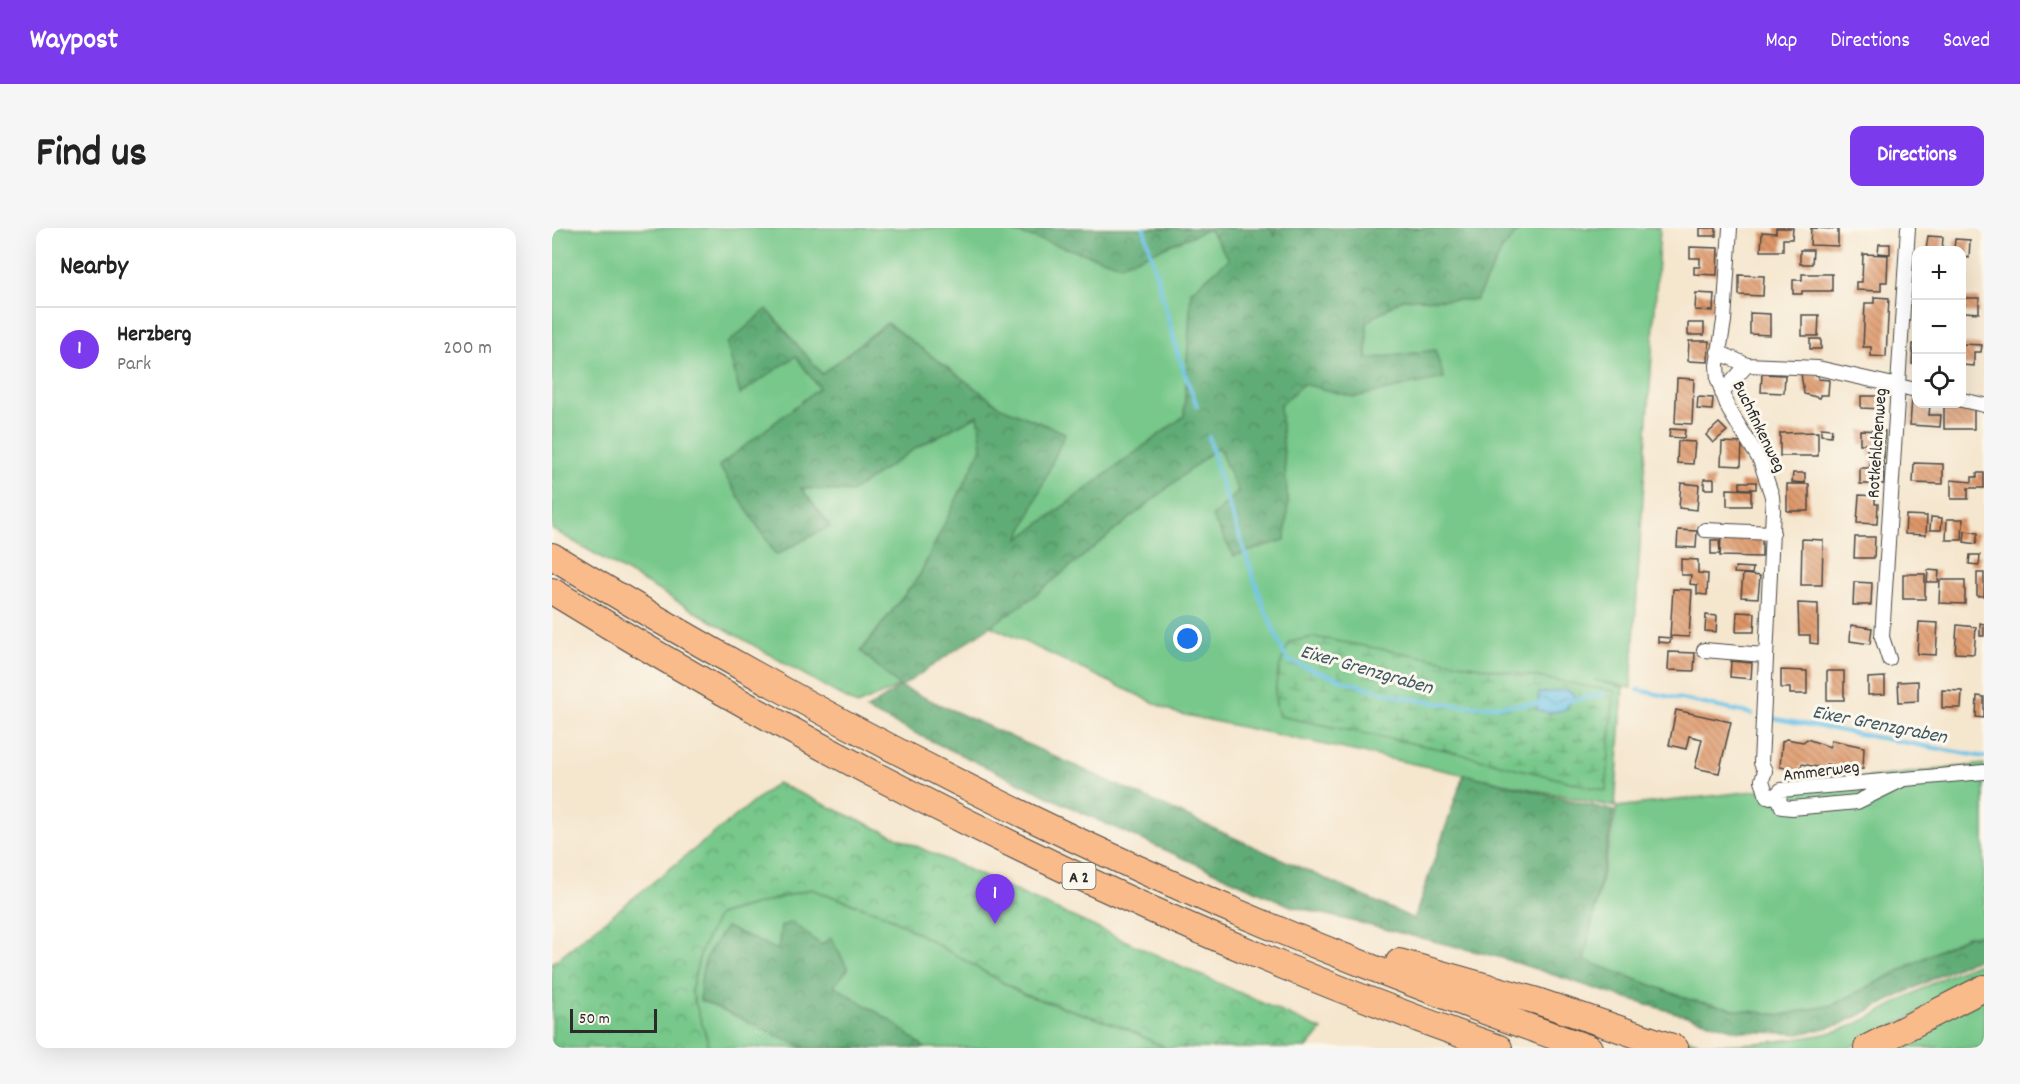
<!DOCTYPE html>
<html lang="en">
<head>
<meta charset="utf-8">
<style>
  body { margin:0; font-family:Dekko,sans-serif; background:#f6f6f6; color:#222 }
  .controls { position:absolute; right:18px; top:18px; display:grid; overflow:hidden; border-radius:12px; box-shadow:0 6px 24px #0002 }
  .controls button { width:54px; height:54px; display:grid; place-items:center; padding:0; border:0; border-bottom:2px solid #e0e0e0; background:#fff; color:#222; font:30px sans-serif }
  .scale { position:absolute; left:18px; bottom:15px; width:87px; box-sizing:border-box; padding-left:6px; border:3px solid #2b2b2b; border-top:0; font-size:16px; line-height:21px; white-space:nowrap; color:#2b2b2b; -webkit-text-stroke:4px #fbf7ec; paint-order:stroke }
  .you { position:absolute; left:636px; top:411px; width:21px; height:21px; margin:-15px; border:4px solid #fff; border-radius:50%; background:#1a73e8; box-shadow:0 0 0 9px #1a73e833 }
  .badge { display:grid; place-items:center; width:39px; height:39px; border-radius:50%; background:#7c3aed; color:#fff; font-size:20px; font-weight:700 }
  .pin { position:absolute; translate:-50% -50px; filter:drop-shadow(0 2px 3px #0008) }
  .pin::after { content:''; position:absolute; top:32px; width:21px; height:18px; background:inherit; clip-path:polygon(0 0,100% 0,50% 100%) }
  .list { margin:0; padding:0; list-style:none }
  h2 { display:flex; justify-content:space-between; align-items:center; height:78px; margin:0; padding:0 24px; font-size:26px }
  h2 small { font-size:20px; font-weight:400; color:#767676 }
  .list li { display:grid; grid-template-columns:39px 1fr auto; gap:18px; align-items:center; box-sizing:border-box; height:84px; padding:0 24px; border-top:2px solid #e0e0e0 }
  .list b { display:block; font-size:22px; white-space:nowrap }
  .list p { margin:0; font-size:20px; white-space:nowrap; color:#767676 }
  .list em { font-size:20px; font-style:normal; color:#767676 }
  .icon { flex:none; width:33px; height:33px; fill:none; stroke:currentColor; stroke-width:2; stroke-linecap:round; stroke-linejoin:round }
  .map { position:relative; flex:none; width:1432px; height:820px; overflow:hidden; border-radius:12px }
  header { display:flex; align-items:center; gap:36px; box-sizing:border-box; height:84px; padding:0 30px; background:#7c3aed; color:#fff }
  header strong { font-size:28px }
  nav { display:flex; gap:33px; margin-inline-start:auto; font-size:21px }
  .intro { display:flex; align-items:center; justify-content:space-between; box-sizing:border-box; height:144px; padding:0 36px }
  h1 { margin:0; font-size:42px }
  .button { padding:15px 27px; border-radius:12px; background:#7c3aed; color:#fff; font-size:21px; font-weight:700 }
  main { display:flex; gap:36px; padding:0 36px }
  aside { flex:1; background:#fff; border-radius:12px; box-shadow:0 6px 24px #0002 }
  .map>svg:first-child { display:block }
  .grass { fill:#77c88a; stroke:#517a5a; stroke-width:1.5 }
  .forest { fill:url(#forest-crowns); stroke:#466c50; stroke-width:1.5 }
  .wetland { fill:url(#wetland-marsh); stroke:#517a5a; stroke-width:1.5 }
  .park { fill:url(#park-crowns); stroke:#517a5a; stroke-width:1.5 }
  .water { fill:url(#water-waves); stroke:#4b768a; stroke-width:1.5 }
  .lines { fill:none; stroke-linecap:round; stroke-linejoin:round }
  .stream { stroke:#6bc2e8; stroke-width:4 }
  .building { fill:url(#building-back-hatch) }
  .minor-casing { stroke:#494743; stroke-width:16 }
  .motorway-casing { stroke:#494743; stroke-width:28 }
  .minor { stroke:#fff; stroke-width:14 }
  .motorway { stroke:#fabb8b; stroke-width:26 }
  .labels { text-anchor:middle; stroke-width:6; stroke-linejoin:round; paint-order:stroke }
  .shield { fill:#fbf7ec; stroke:#696865; stroke-width:1.5 }
  .shield-label { font-size:16px; font-weight:bold; fill:#2b2b2b }
  .street-label { font-size:18px; fill:#2b2b2b; stroke:#fbf7ec }
  .water-label { font-size:20px; font-style:italic; fill:#3e5864; stroke:#fbf7ec }
</style>
</head>
<body>
<header>
<strong>Waypost</strong>
<nav><a>Map</a><a>Directions</a><a>Saved</a></nav>
</header>
<div class="intro"><h1>Find us</h1><a class="button">Directions</a></div>
<main>
<aside>
<h2>Nearby<small></small></h2>
<ul class="list">
<li><span class="badge">1</span><div><b>Herzberg</b><p>Park</p></div><em>200 m</em></li>
</ul>
</aside>
<div class="map">
<svg width="1432" height="820" viewBox="0 0 1432 820">
  <defs>
    <pattern id="forest-crowns" width="20" height="18" patternUnits="userSpaceOnUse" patternTransform="scale(1.5)"><rect width="20" height="18" fill="#61ac76"/><path d="M2 6a3 3 0 1 1 6 0M12 15a3 3 0 1 1 6 0" fill="none" stroke="#508c61"/></pattern>
    <pattern id="wetland-marsh" width="20" height="14" patternUnits="userSpaceOnUse" patternTransform="scale(1.5)"><rect width="20" height="14" fill="#77c88a"/><path d="M1 5h8M5 5V1M11 12h8M15 12V8" fill="none" stroke="#62a371"/></pattern>
    <pattern id="park-crowns" width="20" height="18" patternUnits="userSpaceOnUse" patternTransform="scale(1.5)"><rect width="20" height="18" fill="#77c88a"/><path d="M2 6a3 3 0 1 1 6 0M12 15a3 3 0 1 1 6 0" fill="none" stroke="#62a371"/></pattern>
    <pattern id="water-waves" width="16" height="10" patternUnits="userSpaceOnUse" patternTransform="scale(1.5)"><rect width="16" height="10" fill="#6bc2e8"/><path d="M0 5q4-4 8 0t8 0" fill="none" stroke="#589ebc"/></pattern>
    <pattern id="building-back-hatch" width="6" height="6" patternUnits="userSpaceOnUse" patternTransform="scale(1.5)"><rect width="6" height="6" fill="#de9667"/><path d="M-1 5l2 2M0 0l6 6M5-1l2 2" fill="none" stroke="#b47b55"/></pattern>
  </defs>
  <rect width="100%" height="100%" fill="#fbf7ec"/>
  <filter id="ink" filterUnits="userSpaceOnUse"><feTurbulence type="fractalNoise" baseFrequency=".0167" numOctaves="2"/><feDisplacementMap in="SourceGraphic" scale="12" xChannelSelector="R" yChannelSelector="G"/><feConvolveMatrix kernelMatrix="1 2 1 2 8 2 1 2 1" color-interpolation-filters="sRGB"/></filter>
  <filter id="wash" filterUnits="userSpaceOnUse"><feTurbulence type="fractalNoise" baseFrequency=".008" numOctaves="4" result="noise"/><feDisplacementMap in="SourceGraphic" scale="24" xChannelSelector="R" yChannelSelector="G"/><feGaussianBlur stdDeviation="1.35" result="paint"/><feColorMatrix in="noise" values="0 0 0 0 0 0 0 0 0 0 0 0 0 0 0 0 0 1.4 0 .05"/><feComposite in="paint" operator="in"/></filter>
  <g filter="url(#wash)">
    <rect width="100%" height="100%" fill="#f5e6ce"/>
    <path class="grass" d="M0 0H1108L1079 460 1042 452 1071 459 1063 579 624 485 432 395 427 396 342 461 305 477 0 301Z
      M1432 536V707L1415 708 1281 777 1230 787 1187 782 1139 772 1032 732 1065 579Z
      M259 661 334 687 471 766 574 800 613 820H158L139 763 149 723 166 687Z
      M1432 734V752L1297 820H1151L1086 801C1112 803 1137 815 1163 816 1194 818 1272 810 1299 798 1344 779 1385 747 1432 734Z
      M1432 764V820H1324Z"/>
    <path class="forest" d="M449 0H718L723 8V0H969L950 22 924 72 850 71 815 94V131L883 122 892 150 802 169 751 156 728 177 736 275 733 312 682 328 660 289 686 264 666 219 477 372 349 459 862 691 912 546 1062 583 1032 732 1139 772 1187 782 1230 787 1281 777 1415 708 1432 707V730L1413 735 1290 796 1248 806 1187 803 1069 769 950 730 739 678 548 593 314 482 348 459 309 423 367 348 430 219 426 187 364 220 299 264 249 260 278 298 224 327 167 238 267 160 244 128 188 166 175 116 215 81 270 146 335 95 449 179 513 205 467 311 632 188 639 63 677 31 657 1 569 37Z
      M240 694 269 717 279 710 296 741 282 758 338 792 373 820H253L148 772C149 734 152 730 174 699L226 722 229 698Z"/>
    <path class="wetland" d="M762 409 1062 463 1054 563 893 522 727 488C718 464 727 435 738 414Z"/>
    <path class="park" d="M225 555 770 802 755 820H613L574 800 471 766 334 687 259 661 166 687 149 723 139 762 158 820H0V735Z"/>
    <path class="water" d="M1015 462 1023 467 1013 482 996 485 985 482 987 465Z"/>
    <g class="lines">
      <path class="stream" d="M592 0 626 127 645 178
        M657 209 667 249 711 377 735 432C781 450 837 469 885 475 920 480 956 478 991 475
        M1086 462 1200 486
        M1016 473 1051 466
        M1219 490 1432 529"/>
    </g>
    <g id="blocks">
      <path class="building" d="M1148 0H1164V8H1148Z
        M1224 0H1241L1240 11H1231V23H1209L1210 4 1224 5Z
        M1259 0 1286 1V18L1258 17Z
        M1376 8 1391 9 1390 22H1374Z
        M1403 11 1418 12 1417 30 1410 29V22H1402Z
        M1327 16H1338V26L1326 25Z
        M1138 19 1166 20 1165 47 1142 46V39H1148V30H1138Z
        M1248 22H1261L1260 36H1248Z
        M1311 26 1336 27 1335 54H1329V63L1304 62V54H1310Z
        M1250 46H1280V63H1250V66H1241V52H1250Z
        M1187 47 1212 48 1211 68 1187 67Z
        M1144 65 1162 66 1161 83 1143 82Z
        M1322 69 1337 70 1334 129 1319 128V119H1311L1313 75H1322Z
        M1412 70H1427V85L1412 84Z
        M1198 85 1218 86V107L1198 106Z
        M1250 87H1267L1266 108H1250Z
        M1136 95H1152V107H1136Z
        M1258 111H1269V121H1258Z
        M1137 113H1157L1156 134 1136 133Z
        M1361 116H1364V136H1360Z
        M1410 116 1430 117 1429 124H1422V138L1410 137Z
        M1249 145 1266 146V151L1277 152 1276 167H1268V170L1252 166Z
        M1210 146 1233 147 1232 165 1209 164Z
        M1125 150 1142 151 1140 196 1123 195Z
        M1309 168H1330V181L1309 180Z
        M1146 169 1161 170 1160 182 1145 181Z
        M1360 170H1364V176H1378L1377 187H1389L1388 199 1358 197Z
        M1422 178V201H1392V179Z
        M1167 195 1175 203 1161 215 1154 207Z
        M1269 200 1280 201 1279 208 1269 207Z
        M1118 201 1133 202 1132 210 1117 209Z
        M1308 202 1333 203 1332 230 1317 229 1314 216H1308Z
        M1266 204V228H1228V205Z
        M1126 213 1143 214 1141 236 1125 235Z
        M1170 214 1190 215 1189 238 1169 237Z
        M1318 232H1331L1332 256H1308V240H1318Z
        M1362 235 1391 236V256L1361 255Z
        M1241 245H1253V255L1240 254Z
        M1425 245H1432V260H1416V271H1399V252L1420 254V249H1425Z
        M1152 251H1162V261H1152Z
        M1188 254H1204V261H1188Z
        M1129 255 1147 257 1145 282 1127 280Z
        M1235 256H1257V283H1235Z
        M1175 261 1199 262V278H1175Z
        M1307 267 1323 268V276H1326L1325 296 1305 295Z
        M1354 287 1375 288 1374 307 1353 306Z
        M1379 289 1390 290 1389 302H1378Z
        M1395 291H1411L1410 312H1394Z
        M1126 302 1145 303 1144 320 1125 319Z
        M1413 303 1426 305 1424 316 1412 314Z
        M1169 309 1210 311V329L1168 328Z
        M1303 309H1323L1322 330H1302Z
        M1250 311 1271 312 1270 357H1249Z
        M1159 312H1167L1168 326H1159Z
        M1418 327H1428L1427 337 1417 336Z
        M1129 331 1146 332V345L1156 346 1155 367 1145 366V357L1138 356 1139 347H1129Z
        M1183 339 1201 340 1200 346 1182 345Z
        M1376 342 1387 343 1386 354H1375Z
        M1425 345H1432V368H1425Z
        M1191 346 1208 348 1206 370 1189 369Z
        M1351 346H1373V371H1351Z
        M1388 352H1413V376L1387 375Z
        M1302 354 1320 355 1319 377H1301Z
        M1121 361 1140 362 1137 409 1118 408Z
        M1246 375 1266 376V416L1258 415V407H1247Z
        M1185 384 1203 385 1202 404H1184Z
        M1154 387 1165 388 1164 404 1153 403Z
        M1367 394 1386 395 1384 427 1365 426Z
        M1428 395 1432 396V408H1428Z
        M1299 397 1320 400 1318 416 1298 413Z
        M1405 397 1424 399 1422 426 1403 425Z
        M1106 409 1119 410 1118 415 1106 414Z
        M1117 424 1143 425 1142 443 1116 442Z
        M1179 433 1200 435 1199 451 1178 449Z
        M1229 442 1255 443V466H1238V460H1229Z
        M1275 443H1292V472H1275Z
        M1333 449V466L1316 467V450Z
        M1366 453V473L1347 474 1346 454Z
        M1390 462 1410 463 1409 480H1390Z
        M1425 468 1432 469V490L1424 489Z
        M1124 482 1179 494 1167 545 1143 540 1150 511 1137 508 1134 521 1117 517Z
        M1234 511 1251 514 1255 511 1278 519 1279 512 1312 519 1311 541 1287 544 1288 538 1274 536 1271 540 1250 536 1247 543 1228 539 1230 514Z"/>
    </g>
  </g>
  <g filter="url(#ink)">
    <use href="#blocks" fill-opacity="0" stroke="#494743" stroke-width="1.5"/>
    <g class="lines">
      <g class="minor-casing">
        <path id="minor" d="M1178 0 1172 93 1165 137 1166 152 1177 182 1208 232 1220 268 1221 282 1209 535 1213 543 1210 552 1215 569 1228 568
          M1166 124 1195 137 1266 140 1364 162
          M1170 165 1195 137
          M1410 172 1432 177
          M1153 302 1221 305
          M1152 422 1212 427
          M1337 431 1330 409 1356 0
          M1350 552 1305 574 1240 580 1230 579 1225 566 1229 562 1432 544"/>
      </g>
      <g class="motorway-casing">
        <path id="motorway" d="M0 328C264 489 538 630 826 742 896 769 966 797 1037 820
          M0 363C299 547 616 704 947 820
          M847 734 985 773 1123 820
          M1315 820 1432 760"/>
      </g>
      <use href="#minor" class="minor"/>
      <use href="#motorway" class="motorway"/>
    </g>
  </g>
  <g class="labels">
    <rect class="shield" x="510.5" y="635" width="33" height="26" rx="4.5"/>
    <g class="shield-label">
      <text x="527" y="654">A 2</text>
    </g>
    <g class="street-label">
      <text transform="translate(1208 198) rotate(64)" y="6">Buchfinkenweg</text>
      <text transform="translate(1324 215) rotate(-86)" y="6">Rotkehlchenweg</text>
      <text transform="translate(1269 542) rotate(-7)" y="6">Ammerweg</text>
    </g>
    <g class="water-label">
      <text transform="translate(815 440) rotate(16)" y="7">Eixer Grenzgraben</text>
      <text transform="translate(1328 495) rotate(11)" y="7">Eixer Grenzgraben</text>
    </g>
  </g>
</svg>
<div class="controls">
<button>+</button>
<button>−</button>
<button><svg class="icon" aria-label="locate" viewBox="0 0 24 24"><circle cx="12" cy="12" r="6"/><path d="M12 2v4M12 18v4M2 12h4M18 12h4"/></svg></button>
</div>
<div class="scale">50 m</div>
<div class="you"></div>
<div class="pin badge" style="left:443px;top:696px">1</div>
</div>
</main>
</body>
</html>
